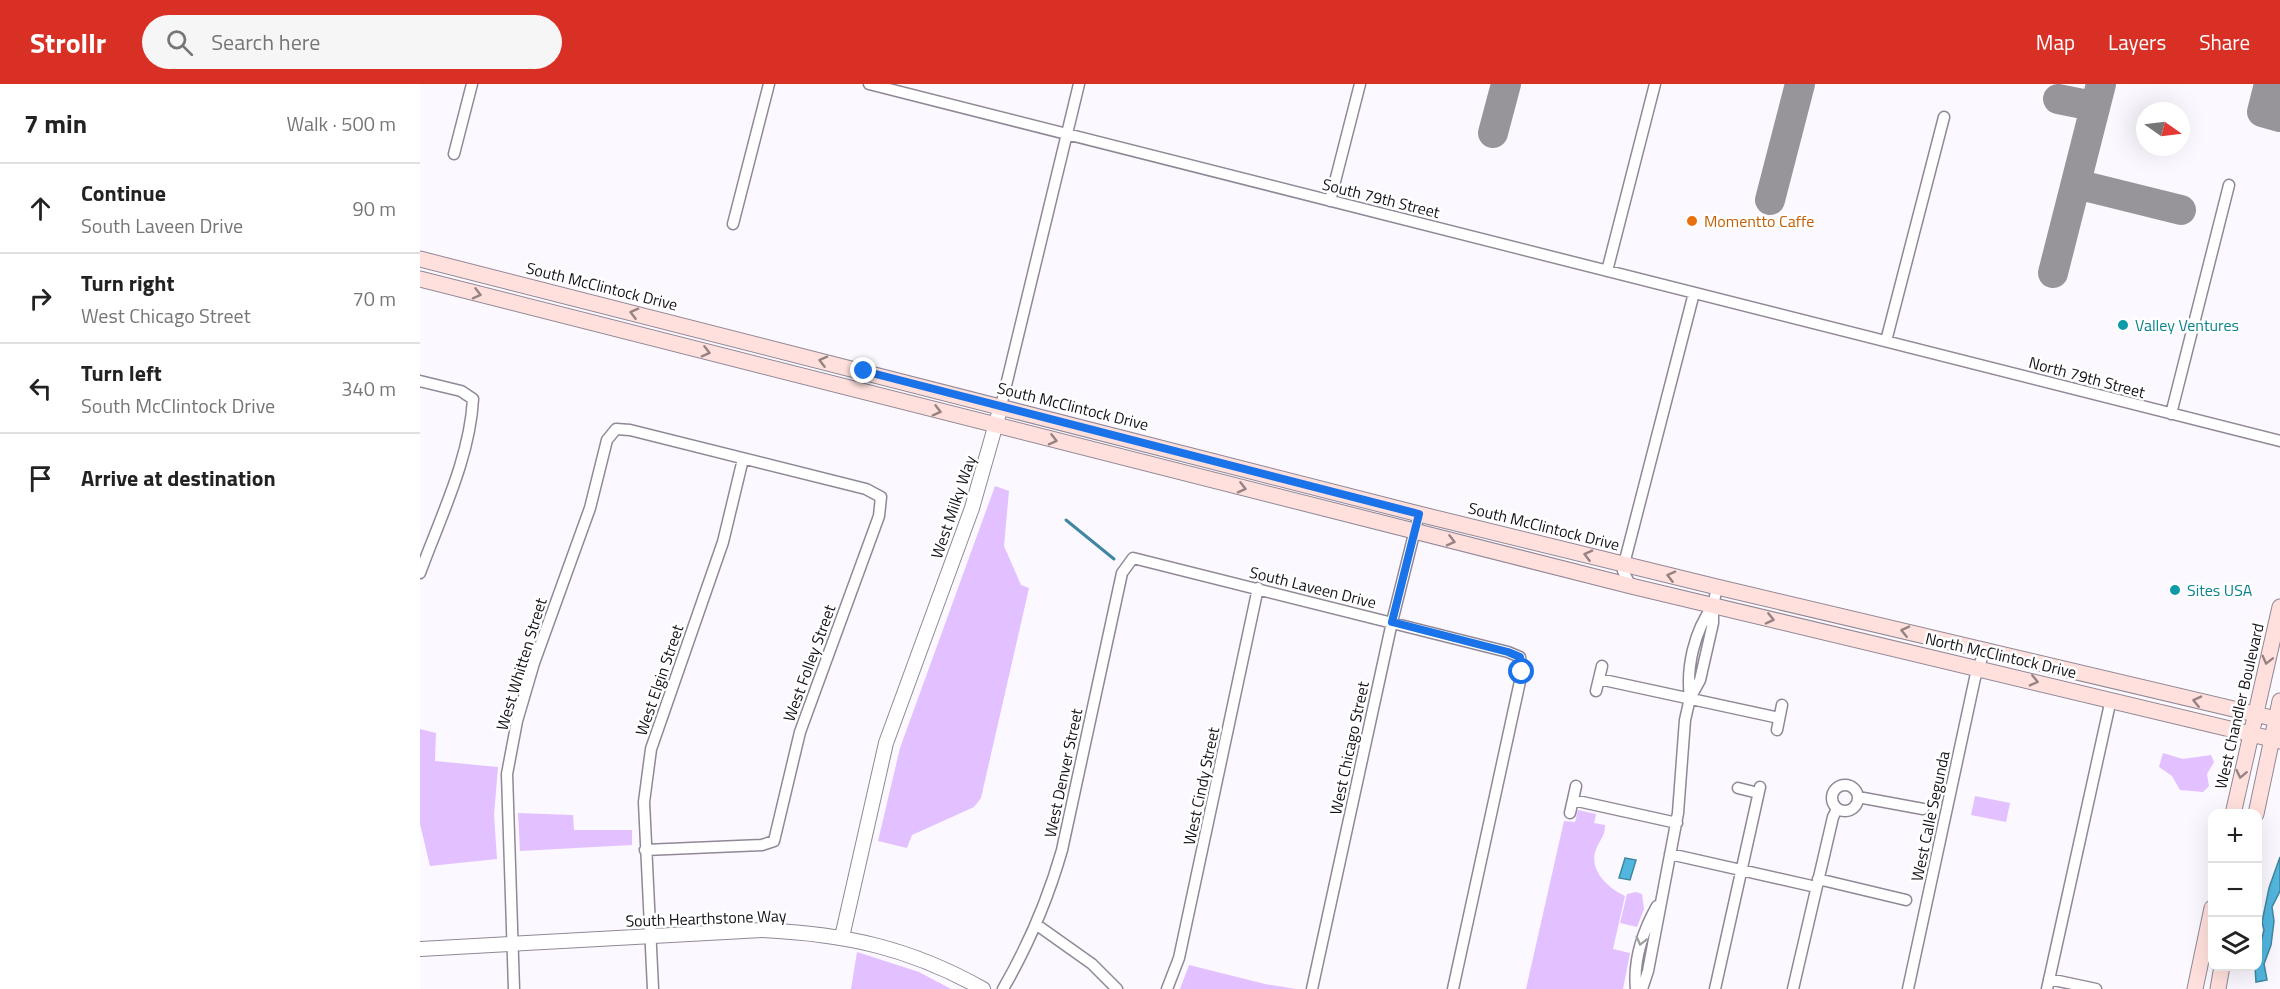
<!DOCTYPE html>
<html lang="en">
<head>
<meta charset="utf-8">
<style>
  body { margin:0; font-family:"Titillium Web",sans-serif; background:#f6f6f6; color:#222 }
  .controls { position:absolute; right:18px; bottom:18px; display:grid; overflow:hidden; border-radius:12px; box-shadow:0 6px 24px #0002 }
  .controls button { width:54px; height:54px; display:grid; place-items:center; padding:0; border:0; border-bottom:2px solid #e0e0e0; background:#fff; color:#222; font:30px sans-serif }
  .compass { position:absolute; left:1716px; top:18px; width:54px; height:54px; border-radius:50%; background:#fff; box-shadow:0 6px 24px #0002; rotate:104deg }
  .stop { position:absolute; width:18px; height:18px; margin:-14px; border:4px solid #1a73e8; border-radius:50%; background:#fff }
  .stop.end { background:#1a73e8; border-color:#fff; box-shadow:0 2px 6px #0008 }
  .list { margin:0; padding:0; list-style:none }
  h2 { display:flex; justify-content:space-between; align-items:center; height:78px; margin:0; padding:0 24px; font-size:26px }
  h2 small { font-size:20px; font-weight:400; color:#767676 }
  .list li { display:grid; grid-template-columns:39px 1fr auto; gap:18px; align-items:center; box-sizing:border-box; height:90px; padding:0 24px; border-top:2px solid #e0e0e0 }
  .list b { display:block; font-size:22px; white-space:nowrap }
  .list p { margin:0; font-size:20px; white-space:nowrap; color:#767676 }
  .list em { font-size:20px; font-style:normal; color:#767676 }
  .icon { flex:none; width:33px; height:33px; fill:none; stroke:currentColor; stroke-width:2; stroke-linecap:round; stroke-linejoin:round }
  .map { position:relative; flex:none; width:1860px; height:905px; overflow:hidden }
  header { display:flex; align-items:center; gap:36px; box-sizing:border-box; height:84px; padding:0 30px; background:#d93025; color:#fff }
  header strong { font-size:28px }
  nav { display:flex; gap:33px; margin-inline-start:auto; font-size:21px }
  .search { width:420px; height:54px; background:#f6f6f6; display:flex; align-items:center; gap:15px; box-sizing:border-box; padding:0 21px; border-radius:33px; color:#767676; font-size:22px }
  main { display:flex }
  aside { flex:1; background:#fff }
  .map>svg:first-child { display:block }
  .green { fill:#e3c0ff }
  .water { fill:#52b7df; stroke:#4086a3; stroke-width:1.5 }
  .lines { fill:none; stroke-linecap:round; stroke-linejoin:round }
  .stream { stroke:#4086a3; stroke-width:3 }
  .taxiway { stroke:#97949a; stroke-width:30 }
  .minor-casing { stroke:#908897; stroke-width:13 }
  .tertiary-casing { stroke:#908897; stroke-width:16 }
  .secondary-casing { stroke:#908897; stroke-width:17 }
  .minor { stroke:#fff; stroke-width:10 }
  .tertiary { stroke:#fff; stroke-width:14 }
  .secondary { stroke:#ffe0dc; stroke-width:15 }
  .oneway { stroke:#968384 }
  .oneway2 { stroke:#a1a0a3 }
  .route { stroke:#1a73e8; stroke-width:8 }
  .food-dot { fill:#e8710a; stroke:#fff; stroke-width:2 }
  .culture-dot { fill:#0f9aa8; stroke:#fff; stroke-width:2 }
  .labels { text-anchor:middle; stroke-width:5; stroke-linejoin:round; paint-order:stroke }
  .street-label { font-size:16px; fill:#151218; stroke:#fff }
  .food-label { font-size:16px; fill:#c56008; stroke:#fff; text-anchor:start }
  .culture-label { font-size:16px; fill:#0d838f; stroke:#fff; text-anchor:start }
</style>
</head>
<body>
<header>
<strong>Strollr</strong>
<div class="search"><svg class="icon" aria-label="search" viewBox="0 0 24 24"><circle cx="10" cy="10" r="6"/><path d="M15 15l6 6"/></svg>Search here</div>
<nav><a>Map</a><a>Layers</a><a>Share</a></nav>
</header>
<main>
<aside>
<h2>7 min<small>Walk · 500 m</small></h2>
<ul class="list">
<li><svg class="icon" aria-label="ahead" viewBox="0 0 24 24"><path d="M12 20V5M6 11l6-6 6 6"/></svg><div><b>Continue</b><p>South Laveen Drive</p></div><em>90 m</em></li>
<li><svg class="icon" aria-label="right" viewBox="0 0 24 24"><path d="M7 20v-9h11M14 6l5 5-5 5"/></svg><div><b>Turn right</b><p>West Chicago Street</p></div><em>70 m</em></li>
<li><svg class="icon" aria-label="left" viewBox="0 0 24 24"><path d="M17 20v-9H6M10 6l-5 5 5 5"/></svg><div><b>Turn left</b><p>South McClintock Drive</p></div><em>340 m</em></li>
<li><svg class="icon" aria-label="arrive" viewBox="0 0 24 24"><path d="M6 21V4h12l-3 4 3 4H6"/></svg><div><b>Arrive at destination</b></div></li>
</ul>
</aside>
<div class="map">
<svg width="1860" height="905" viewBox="0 0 1860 905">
  <rect width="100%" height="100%" fill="#fcf8ff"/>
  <path class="green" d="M575 402 589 407 584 462 601 501 609 504 561 714 554 723 492 751 487 764 458 757 480 664Z
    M0 645 16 649 15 677 78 683 74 731 77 775 10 782 0 740Z
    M1743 669 1763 675 1791 671 1794 678 1787 690 1789 702 1783 708 1760 706 1752 692 1739 683Z
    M1555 712 1590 719 1586 738 1551 731Z
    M1158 726 1176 730 1174 739 1185 741C1185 751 1182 753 1177 763 1167 784 1186 803 1205 812L1193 865 1210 869 1203 905H1106L1144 737 1155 738Z
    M98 729 153 731 154 746H212V761L100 767Z
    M1216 808 1222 810 1224 825 1217 843 1200 839 1207 810Z
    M437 868 499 888 531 905H431Z
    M769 881 845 900 876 905H760Z"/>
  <path class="water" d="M1860 773V807L1852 823 1854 837 1851 861 1844 880 1847 896 1836 898 1835 883 1844 846 1842 838 1849 804Z
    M1205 774 1216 776 1210 796 1199 794Z"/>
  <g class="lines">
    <path class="stream" d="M646 436 694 475"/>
    <path class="taxiway" d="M1849 0 1842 28 1860 33
      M1638 15 1668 21 1677 16
      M1073 49 1086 0
      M1656 100 1761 126
      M1350 116 1380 0
      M1633 189 1681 0"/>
    <g class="minor-casing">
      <path id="minor" d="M449 0 1860 357
        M34 70 52 0
        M910 117 940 0
        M313 140 349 0
        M1187 187 1235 0
        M1466 257 1524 33
        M0 297 41 307 53 315C50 374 20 434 0 489
        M581 322 659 0
        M1751 330 1809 101
        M1211 502 1203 487 1204 480 1274 209
        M1179 595 1359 634
        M1176 607 1182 582
        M1270 614C1266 584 1274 547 1293 522
        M1357 646 1362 621
        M1412 714a13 13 0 1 1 26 0a13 13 0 1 1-26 0Z
        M1318 704 1338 709
        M1438 713 1503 725
        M1153 716 1257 739
        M1150 729 1156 702
        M1250 770 1396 803
        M1398 795 1486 816
        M617 841 672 880 697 905
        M1629 895 1676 905
        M94 905 87 690 97 637 114 579 170 424 187 356 196 345 210 346 446 405 461 413 459 432 380 648 354 757 342 761 225 766
        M233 905 224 718 231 665 303 458 323 375
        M583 905C609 860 628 815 642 766L702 489 713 474 1088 568 1100 573 1102 588 1033 905
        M747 905 759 874 838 504
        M892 905 972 538 999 430
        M1216 905C1213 875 1223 847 1237 822
        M1222 905 1228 887 1258 729 1265 636 1270 614 1280 596 1293 539V522L1297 503
        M1295 905 1340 703
        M1373 905 1413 733 1417 725
        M1488 905 1555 594 1565 565
        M1627 905 1691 615"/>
    </g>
    <g class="tertiary-casing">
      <path id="tertiary" d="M422 853 466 659 552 424 581 322
        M0 865 342 846C426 850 490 864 563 905"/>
    </g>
    <g class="secondary-casing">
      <path id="secondary" d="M0 175 999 430 1297 503 1860 636
        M0 195 1211 502 1860 657
        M1813 730 1860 523
        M1836 730 1860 617
        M1775 905 1792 824
        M1798 905 1802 882"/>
    </g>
    <use href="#minor" class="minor"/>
    <use href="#tertiary" class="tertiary"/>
    <use href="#secondary" class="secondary"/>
  </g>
  <defs><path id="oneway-chevron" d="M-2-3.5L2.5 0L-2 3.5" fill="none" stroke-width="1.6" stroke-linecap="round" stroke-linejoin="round" transform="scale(1.5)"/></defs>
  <g class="oneway">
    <use href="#oneway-chevron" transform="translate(57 210) rotate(14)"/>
    <use href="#oneway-chevron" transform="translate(214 229) rotate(-166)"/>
    <use href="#oneway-chevron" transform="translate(286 268) rotate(14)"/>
    <use href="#oneway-chevron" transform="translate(403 277) rotate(-166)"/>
    <use href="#oneway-chevron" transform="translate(517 327) rotate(15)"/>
    <use href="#oneway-chevron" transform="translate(633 356) rotate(14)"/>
    <use href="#oneway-chevron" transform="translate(822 404) rotate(14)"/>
    <use href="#oneway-chevron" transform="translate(1031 457) rotate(14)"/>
    <use href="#oneway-chevron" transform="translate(1168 471) rotate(-166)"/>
    <use href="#oneway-chevron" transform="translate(1251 492) rotate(-166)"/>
    <use href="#oneway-chevron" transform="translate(1350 535) rotate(13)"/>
    <use href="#oneway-chevron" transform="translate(1485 547) rotate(-167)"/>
    <use href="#oneway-chevron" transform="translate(1847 576) rotate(104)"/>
    <use href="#oneway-chevron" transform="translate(1614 597) rotate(13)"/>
    <use href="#oneway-chevron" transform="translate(1777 617) rotate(-167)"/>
    <use href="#oneway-chevron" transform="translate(1821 690) rotate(102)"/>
  </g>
  <use class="oneway2" href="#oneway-chevron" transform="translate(1221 857) rotate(104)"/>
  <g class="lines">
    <path class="route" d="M444 287 999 430 972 538 1088 568 1100 573 1102 588"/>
  </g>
  <circle class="food-dot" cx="1272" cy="137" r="6"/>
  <g class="culture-dot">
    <circle cx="1703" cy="241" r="6"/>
    <circle cx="1755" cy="506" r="6"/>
  </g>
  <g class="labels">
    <g class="street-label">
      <text transform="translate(961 114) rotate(14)" y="6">South 79th Street</text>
      <text transform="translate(182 202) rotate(14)" y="6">South McClintock Drive</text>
      <text transform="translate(1667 293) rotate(15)" y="6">North 79th Street</text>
      <text transform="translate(653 322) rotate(14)" y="6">South McClintock Drive</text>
      <text transform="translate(533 423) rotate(-71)" y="6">West Milky Way</text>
      <text transform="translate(1124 442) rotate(14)" y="6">South McClintock Drive</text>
      <text transform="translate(893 503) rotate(14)" y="6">South Laveen Drive</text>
      <text transform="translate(1581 571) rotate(13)" y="6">North McClintock Drive</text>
      <text transform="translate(389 579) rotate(-70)" y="6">West Folley Street</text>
      <text transform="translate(101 580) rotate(-73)" y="6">West Whitten Street</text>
      <text transform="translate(239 596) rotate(-71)" y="6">West Elgin Street</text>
      <text transform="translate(1819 622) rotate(-77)" y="6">West Chandler Boulevard</text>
      <text transform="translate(929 664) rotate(-78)" y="6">West Chicago Street</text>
      <text transform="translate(643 689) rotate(-78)" y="6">West Denver Street</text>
      <text transform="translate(781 702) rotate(-78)" y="6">West Cindy Street</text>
      <text transform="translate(1510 732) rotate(-78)" y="6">West Calle Segunda</text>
      <text transform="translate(286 834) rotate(-2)" y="6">South Hearthstone Way</text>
    </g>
    <g class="food-label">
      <text x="1284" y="143">Momentto Caffe</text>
    </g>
    <g class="culture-label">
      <text x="1715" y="247">Valley Ventures</text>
      <text x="1767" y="512">Sites USA</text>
    </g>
  </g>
</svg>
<div class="controls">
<button>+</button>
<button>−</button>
<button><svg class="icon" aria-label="layers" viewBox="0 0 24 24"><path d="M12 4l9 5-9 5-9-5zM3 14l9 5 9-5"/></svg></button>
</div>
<svg class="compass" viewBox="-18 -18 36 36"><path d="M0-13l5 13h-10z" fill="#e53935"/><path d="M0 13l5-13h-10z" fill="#767676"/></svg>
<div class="stop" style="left:1102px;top:588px"></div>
<div class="stop end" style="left:444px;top:287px"></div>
</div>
</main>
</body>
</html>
